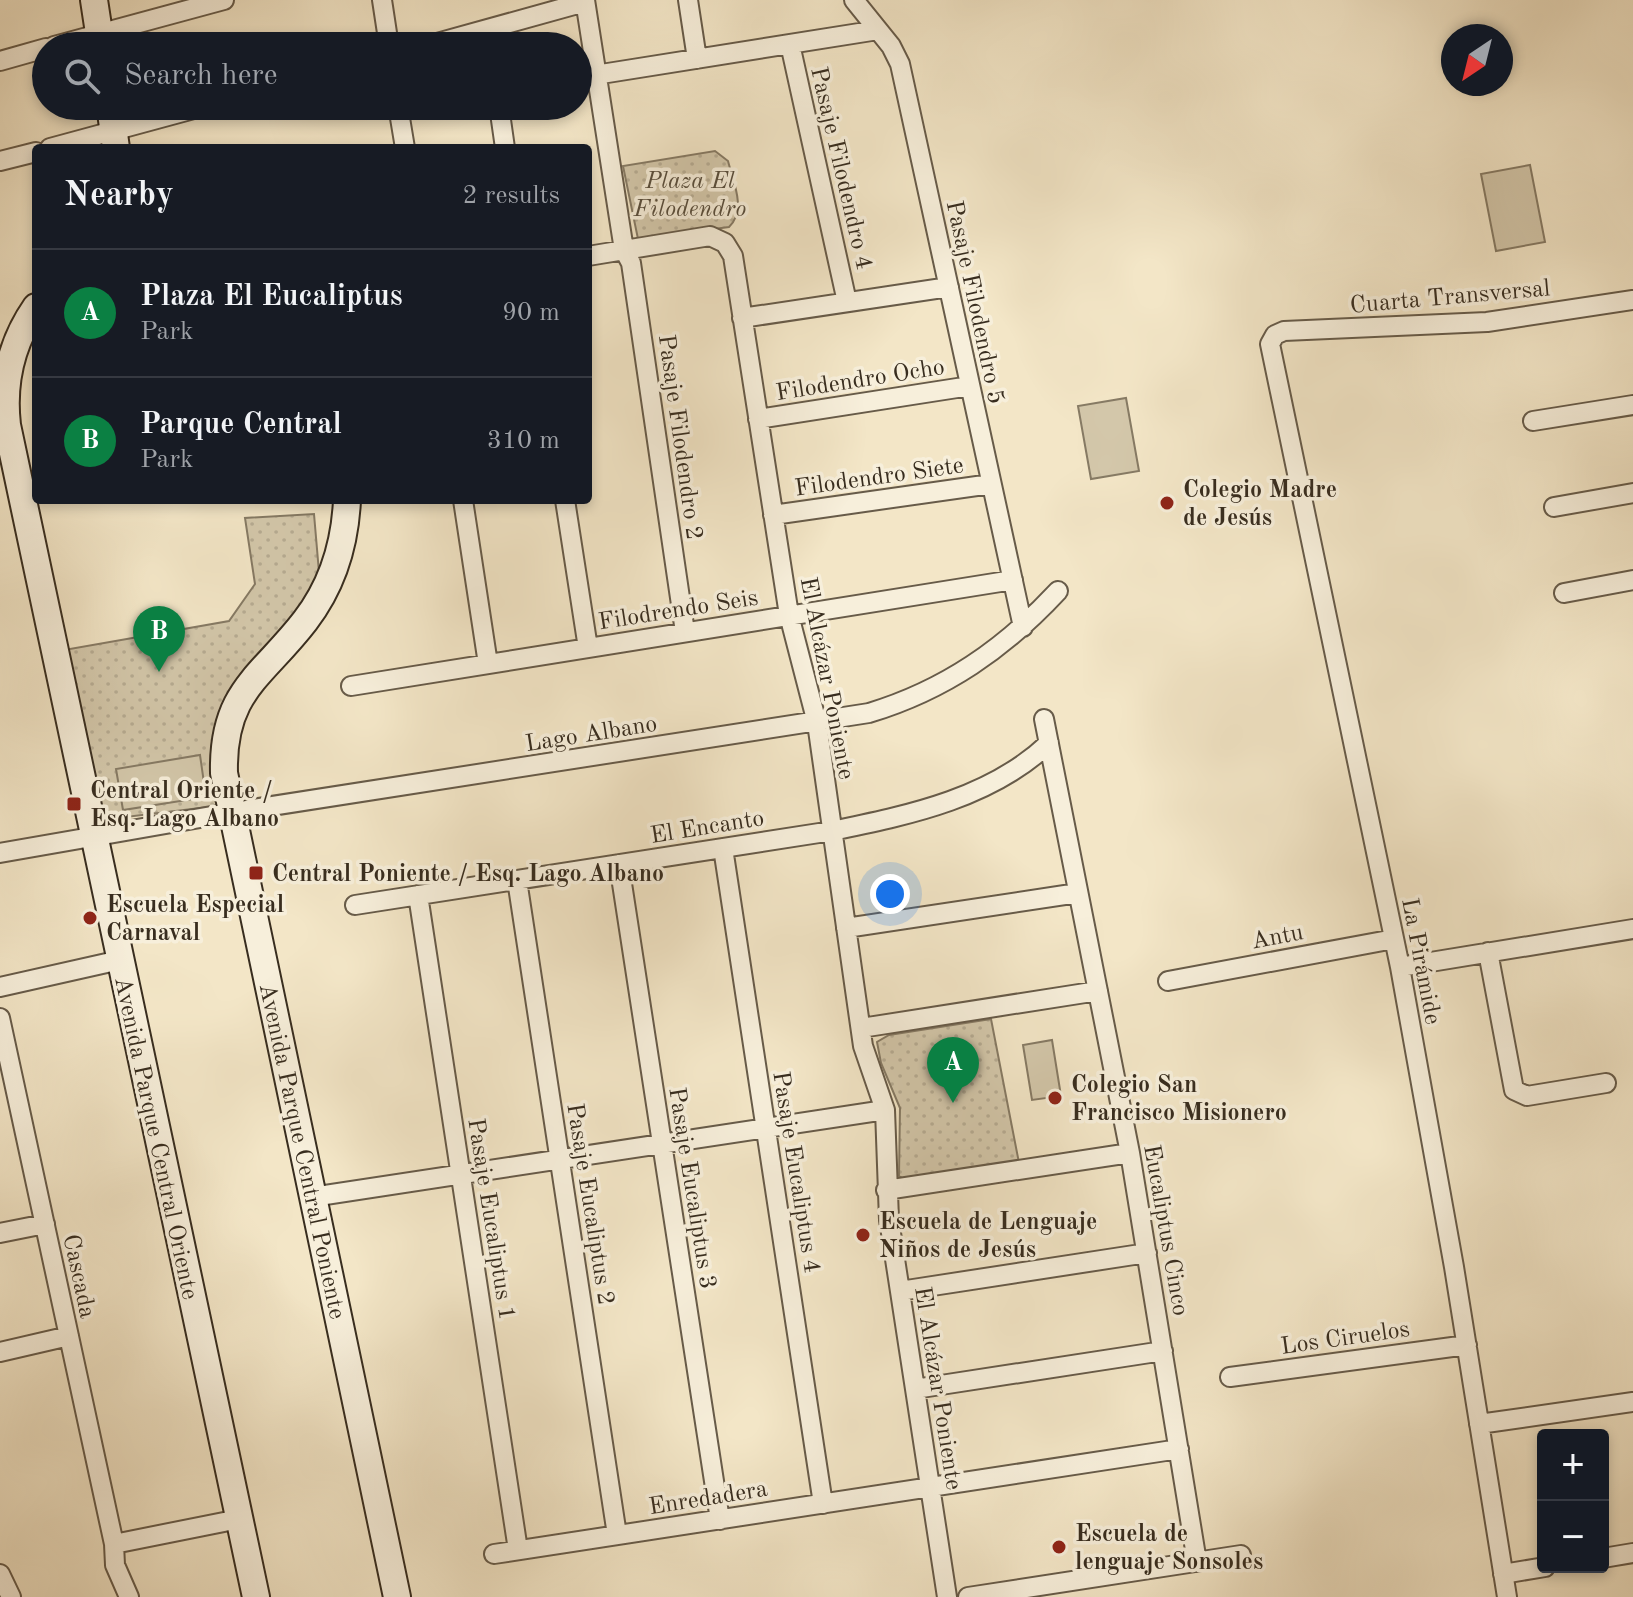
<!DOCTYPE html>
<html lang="en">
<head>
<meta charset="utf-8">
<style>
  body { margin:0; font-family:"Old Standard TT",serif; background:#242831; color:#f1f3f6 }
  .controls { position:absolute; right:24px; bottom:24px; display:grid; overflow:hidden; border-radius:8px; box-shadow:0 4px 12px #0003 }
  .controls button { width:72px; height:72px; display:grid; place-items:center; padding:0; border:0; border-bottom:2px solid #363941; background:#171b24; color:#f1f3f6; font:40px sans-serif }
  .compass { position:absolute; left:1441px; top:24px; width:72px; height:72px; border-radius:50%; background:#171b24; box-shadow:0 4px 12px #0003; rotate:215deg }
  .you { position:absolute; left:890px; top:894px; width:28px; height:28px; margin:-20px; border:6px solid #fff; border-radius:50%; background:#1a73e8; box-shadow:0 0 0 12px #1a73e833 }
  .badge { display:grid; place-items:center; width:52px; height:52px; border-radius:50%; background:#0b8043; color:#fff; font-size:26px; font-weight:700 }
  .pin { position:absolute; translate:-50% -66px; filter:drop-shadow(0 2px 4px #0008) }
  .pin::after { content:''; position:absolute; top:42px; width:28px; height:24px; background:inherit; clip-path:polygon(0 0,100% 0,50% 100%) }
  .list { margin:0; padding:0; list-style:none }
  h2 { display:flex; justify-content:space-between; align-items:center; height:104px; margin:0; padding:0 32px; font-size:34px }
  h2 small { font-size:26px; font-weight:400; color:#9ea1a6 }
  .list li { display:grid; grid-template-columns:52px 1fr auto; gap:24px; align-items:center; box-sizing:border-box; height:128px; padding:0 32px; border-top:2px solid #363941 }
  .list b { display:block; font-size:30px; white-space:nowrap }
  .list p { margin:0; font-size:26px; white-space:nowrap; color:#9ea1a6 }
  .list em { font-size:26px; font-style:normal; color:#9ea1a6 }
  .icon { flex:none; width:44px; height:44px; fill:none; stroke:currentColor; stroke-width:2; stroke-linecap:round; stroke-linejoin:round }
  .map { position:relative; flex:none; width:1633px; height:1597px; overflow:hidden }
  .search { position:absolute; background:#171b24; box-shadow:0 4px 12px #0003; left:32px; top:32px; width:560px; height:88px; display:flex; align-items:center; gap:20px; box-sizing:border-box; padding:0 28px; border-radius:44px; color:#9ea1a6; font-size:30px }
  .panel { position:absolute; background:#171b24; box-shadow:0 4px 12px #0003; left:32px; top:144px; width:560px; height:360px; border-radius:8px }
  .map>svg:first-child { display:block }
  .park { fill:url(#park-dots); stroke:#867a64; stroke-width:2 }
  .pitch { fill:#d3c7aa; stroke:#867a64; stroke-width:2 }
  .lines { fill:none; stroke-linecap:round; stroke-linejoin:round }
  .street-casing { stroke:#675b49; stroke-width:22 }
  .secondary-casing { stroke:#382d1f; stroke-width:30 }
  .street { stroke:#f7efdb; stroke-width:18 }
  .secondary { stroke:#f7efdb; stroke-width:26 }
  .poi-dot { fill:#8f2418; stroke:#f7efdb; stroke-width:3 }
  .labels { text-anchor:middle; stroke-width:7; stroke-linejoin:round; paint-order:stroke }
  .street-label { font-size:24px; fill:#382d1f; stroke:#f7efdb }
  .park-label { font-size:24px; font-style:italic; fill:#574c3b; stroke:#f7efdb }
  .poi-label { font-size:24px; font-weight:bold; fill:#382d1f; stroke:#f7efdb; text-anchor:start }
</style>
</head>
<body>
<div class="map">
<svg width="1633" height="1597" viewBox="0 0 1633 1597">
  <defs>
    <pattern id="park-dots" width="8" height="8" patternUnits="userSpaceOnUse" patternTransform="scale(2)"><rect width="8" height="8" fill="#d3c7aa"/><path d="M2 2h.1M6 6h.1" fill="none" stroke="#b6ab92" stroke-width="1.8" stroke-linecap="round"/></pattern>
  </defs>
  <rect width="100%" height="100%" fill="#f3e6c7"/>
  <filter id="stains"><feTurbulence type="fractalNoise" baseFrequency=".0025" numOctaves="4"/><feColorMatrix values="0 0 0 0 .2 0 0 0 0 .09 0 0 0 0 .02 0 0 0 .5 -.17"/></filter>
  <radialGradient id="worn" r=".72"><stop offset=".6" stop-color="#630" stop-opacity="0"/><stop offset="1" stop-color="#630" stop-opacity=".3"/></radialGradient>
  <path class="park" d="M715 151 728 161C733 181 747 210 729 227L638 239 623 166Z
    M314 514 320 584 229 694 225 805 101 820 64 650 229 621 255 584 245 518Z
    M991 1019 1019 1163 906 1180 899 1176 900 1108 881 1063 877 1042 889 1035Z"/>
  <path class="pitch" d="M1530 165 1545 242 1496 251 1481 174Z
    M1126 398 1139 471 1091 479 1078 406Z
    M200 755 206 797 123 810 116 769Z
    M1052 1040 1061 1096 1032 1100 1023 1045Z"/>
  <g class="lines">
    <g class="street-casing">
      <path id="street" d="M382 0 389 46
        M585 0 624 250 631 263 685 632
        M688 0 697 59
        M854 0 891 46 900 64 1023 627
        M790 44 847 302
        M54 46 224 0
        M426 46 585 2
        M0 61 46 48
        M595 75 878 30
        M398 106 405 148
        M499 106 505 148
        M50 148 205 106
        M0 161 36 152
        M588 256 710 236 725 243 733 256 789 615 817 723 863 1046 885 1110 889 1220 947 1597
        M742 318 949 287
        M758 419 970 386
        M1533 421 1633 405
        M463 500 488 664
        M565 500 588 648
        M1554 507 1633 493
        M773 515 991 484
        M1564 593 1633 580
        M351 686 1013 580
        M1044 719 1130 1153 1197 1562
        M723 848 823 1504
        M0 853 246 810 869 713C945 690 1004 649 1058 591
        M619 864 720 1520
        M517 880 617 1535
        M418 895 518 1550
        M355 905 832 831C908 815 990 799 1049 743
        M846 928 1078 893
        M1488 952 1514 1090 1527 1096 1606 1083
        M1400 967 1633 929
        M1168 981 1394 939
        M0 987 120 960
        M0 1018 114 1544 115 1565 129 1597
        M861 1028 1098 991
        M886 1190 1130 1153
        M312 1197 885 1110
        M0 1233 45 1224
        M900 1291 1147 1253
        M0 1352 69 1336
        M1230 1377 1467 1345
        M915 1389 1163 1351
        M1479 1424 1633 1402
        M114 1544 239 1519
        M494 1554 1179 1449
        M1603 1558 1633 1553
        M0 1574 11 1597
        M1503 1574 1545 1567
        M968 1597 1241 1555
        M1507 1597 1454 1267 1400 967 1270 344 1275 335 1284 331 1487 322 1633 300"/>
    </g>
    <g class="secondary-casing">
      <path id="secondary" d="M94 0 101 46
        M110 106 116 148
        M36 307C11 343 2 381 7 425L256 1597
        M347 500C345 544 332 586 305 621 262 677 222 691 224 773L397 1597"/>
    </g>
    <use href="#street" class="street"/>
    <use href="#secondary" class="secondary"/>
  </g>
  <g class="poi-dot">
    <circle cx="1167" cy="503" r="8"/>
    <rect x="66" y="796" width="16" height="16" rx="4"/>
    <rect x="248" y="865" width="16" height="16" rx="4"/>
    <circle cx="90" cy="918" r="8"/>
    <circle cx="1055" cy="1098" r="8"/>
    <circle cx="863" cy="1235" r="8"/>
    <circle cx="1059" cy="1547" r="8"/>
  </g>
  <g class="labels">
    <g class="street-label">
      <text transform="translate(842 168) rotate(77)" y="8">Pasaje Filodendro 4</text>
      <text transform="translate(1450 296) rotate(-5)" y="8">Cuarta Transversal</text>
      <text transform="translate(976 302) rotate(78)" y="8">Pasaje Filodendro 5</text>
      <text transform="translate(860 379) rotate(-9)" y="8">Filodendro Ocho</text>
      <text transform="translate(681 437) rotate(82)" y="8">Pasaje Filodendro 2</text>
      <text transform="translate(879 476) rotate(-8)" y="8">Filodendro Siete</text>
      <text transform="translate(678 609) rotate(-9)" y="8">Filodrendo Seis</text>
      <text transform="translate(828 678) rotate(79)" y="8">El Alcázar Poniente</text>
      <text transform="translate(591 733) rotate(-9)" y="8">Lago Albano</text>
      <text transform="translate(707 826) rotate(-9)" y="8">El Encanto</text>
      <text transform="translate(1277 936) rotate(-11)" y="8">Antu</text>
      <text transform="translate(1422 961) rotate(79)" y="8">La Pirámide</text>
      <text transform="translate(157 1138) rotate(78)" y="8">Avenida Parque Central Oriente</text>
      <text transform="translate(303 1151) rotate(78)" y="8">Avenida Parque Central Poniente</text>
      <text transform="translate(797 1172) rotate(81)" y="8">Pasaje Eucaliptus 4</text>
      <text transform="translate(693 1188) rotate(81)" y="8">Pasaje Eucaliptus 3</text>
      <text transform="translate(591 1204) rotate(81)" y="8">Pasaje Eucaliptus 2</text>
      <text transform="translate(492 1219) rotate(81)" y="8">Pasaje Eucaliptus 1</text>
      <text transform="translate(1167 1230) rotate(80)" y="8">Eucaliptus Cinco</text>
      <text transform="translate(80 1276) rotate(78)" y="8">Cascada</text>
      <text transform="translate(1345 1337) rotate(-8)" y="8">Los Ciruelos</text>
      <text transform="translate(939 1388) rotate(81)" y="8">El Alcázar Poniente</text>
      <text transform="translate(708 1497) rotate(-9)" y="8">Enredadera</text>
    </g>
    <g class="park-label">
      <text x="690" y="188">Plaza El<tspan x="690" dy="28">Filodendro</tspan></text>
    </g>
    <g class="poi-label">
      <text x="1183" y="497">Colegio Madre<tspan x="1183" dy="28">de Jesús</tspan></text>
      <text x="90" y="798">Central Oriente /<tspan x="90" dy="28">Esq. Lago Albano</tspan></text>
      <text x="272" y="881">Central Poniente / Esq. Lago Albano</text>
      <text x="106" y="912">Escuela Especial<tspan x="106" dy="28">Carnaval</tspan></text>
      <text x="1071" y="1092">Colegio San<tspan x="1071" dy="28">Francisco Misionero</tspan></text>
      <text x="879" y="1229">Escuela de Lenguaje<tspan x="879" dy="28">Niños de Jesús</tspan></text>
      <text x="1075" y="1541">Escuela de<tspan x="1075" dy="28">lenguaje Sonsoles</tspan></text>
    </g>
  </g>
  <rect width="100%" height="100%" filter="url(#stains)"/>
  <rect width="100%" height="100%" fill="url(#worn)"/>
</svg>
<div class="controls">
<button>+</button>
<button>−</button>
</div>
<svg class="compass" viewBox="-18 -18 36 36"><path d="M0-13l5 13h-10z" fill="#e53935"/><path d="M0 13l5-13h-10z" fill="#9ea1a6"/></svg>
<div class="you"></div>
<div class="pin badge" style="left:953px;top:1103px">A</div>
<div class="pin badge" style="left:159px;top:672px">B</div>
<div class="search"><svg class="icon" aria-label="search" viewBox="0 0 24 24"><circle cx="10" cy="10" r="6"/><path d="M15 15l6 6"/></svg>Search here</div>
<section class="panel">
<h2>Nearby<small>2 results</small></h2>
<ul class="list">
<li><span class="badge">A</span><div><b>Plaza El Eucaliptus</b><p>Park</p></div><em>90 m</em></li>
<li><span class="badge">B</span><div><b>Parque Central</b><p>Park</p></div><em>310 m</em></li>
</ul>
</section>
</div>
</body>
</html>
